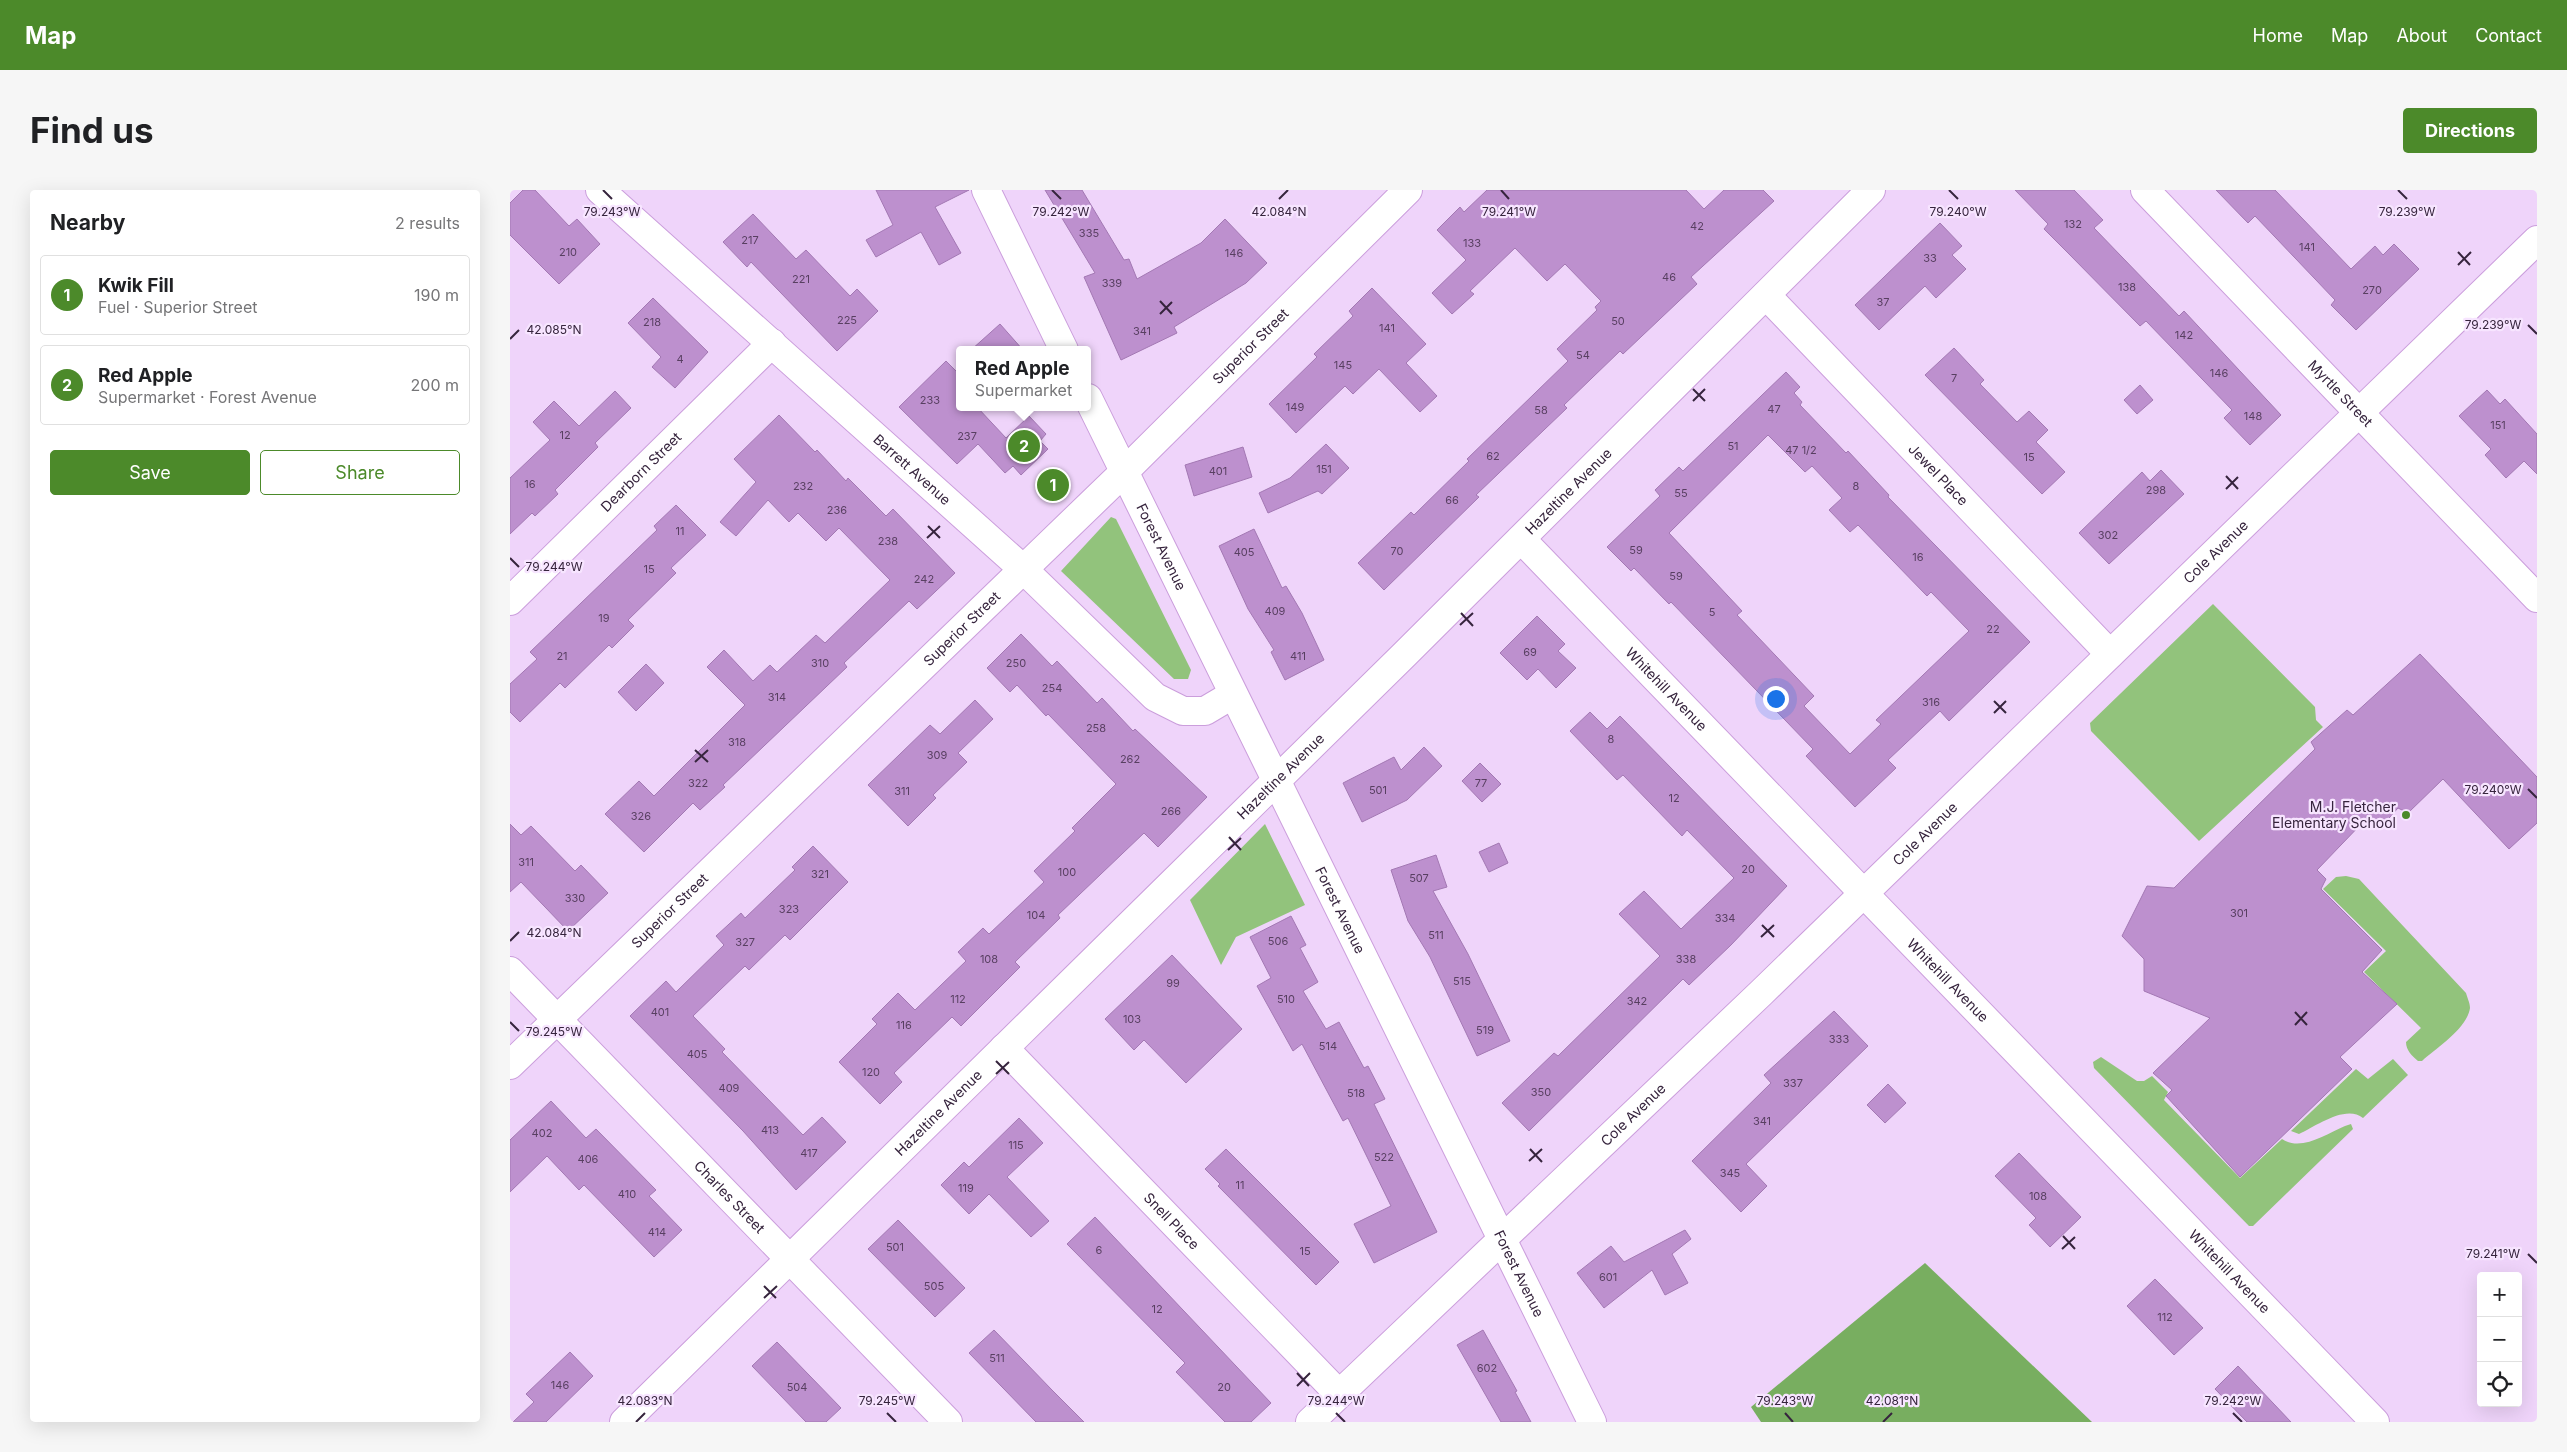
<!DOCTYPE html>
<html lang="en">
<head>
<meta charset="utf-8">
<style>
  body { margin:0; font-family:Inter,sans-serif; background:#f6f6f6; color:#202124 }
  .controls { position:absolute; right:15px; bottom:15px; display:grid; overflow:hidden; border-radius:5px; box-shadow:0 5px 20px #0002 }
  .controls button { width:45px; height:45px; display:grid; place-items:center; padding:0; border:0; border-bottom:1px solid #e0e0e0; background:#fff; color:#202124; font:25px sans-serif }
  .you { position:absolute; left:1265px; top:508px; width:18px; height:18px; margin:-12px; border:4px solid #fff; border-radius:50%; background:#1a73e8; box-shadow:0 0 0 8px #1a73e833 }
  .badge { display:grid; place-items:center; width:32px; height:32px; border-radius:50%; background:#4c8a2a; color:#fff; font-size:16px; font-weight:700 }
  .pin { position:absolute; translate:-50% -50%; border:2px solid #fff; box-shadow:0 1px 5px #0006 }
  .popup { position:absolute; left:446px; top:156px; width:135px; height:65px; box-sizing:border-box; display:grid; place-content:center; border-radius:5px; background:#fff; filter:drop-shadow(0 1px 4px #0005); font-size:16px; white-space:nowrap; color:#757577 }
  .popup b { font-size:19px; color:#202124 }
  .popup::after { content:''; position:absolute; left:50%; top:100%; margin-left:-10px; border:10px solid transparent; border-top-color:#fff }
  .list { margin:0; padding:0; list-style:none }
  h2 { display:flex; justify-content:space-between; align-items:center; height:65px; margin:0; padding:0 20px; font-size:21px }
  h2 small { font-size:16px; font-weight:400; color:#757577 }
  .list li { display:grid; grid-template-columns:32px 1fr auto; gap:15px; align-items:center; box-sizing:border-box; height:80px; margin:0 10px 10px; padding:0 10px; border:1px solid #e0e0e0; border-radius:5px }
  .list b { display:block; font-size:19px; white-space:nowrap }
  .list p { margin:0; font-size:16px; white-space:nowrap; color:#757577 }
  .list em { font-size:16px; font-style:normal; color:#757577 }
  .actions { display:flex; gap:10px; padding:15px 20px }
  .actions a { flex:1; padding:11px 0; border:1px solid #4c8a2a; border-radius:5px; text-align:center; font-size:18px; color:#4c8a2a }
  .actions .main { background:#4c8a2a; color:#fff }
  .icon { flex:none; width:28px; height:28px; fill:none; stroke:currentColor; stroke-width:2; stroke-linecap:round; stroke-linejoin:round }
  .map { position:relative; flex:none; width:2027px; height:1232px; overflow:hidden; border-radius:5px }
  header { display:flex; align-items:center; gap:30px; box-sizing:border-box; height:70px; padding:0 25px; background:#4c8a2a; color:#fff }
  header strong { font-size:24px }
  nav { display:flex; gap:28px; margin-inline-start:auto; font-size:18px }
  .intro { display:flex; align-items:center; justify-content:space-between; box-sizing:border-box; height:120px; padding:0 30px }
  h1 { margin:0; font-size:35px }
  .button { padding:12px 22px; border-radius:5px; background:#4c8a2a; color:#fff; font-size:18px; font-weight:700 }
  main { display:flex; gap:30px; padding:0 30px }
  aside { flex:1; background:#fff; border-radius:5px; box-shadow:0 5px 20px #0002 }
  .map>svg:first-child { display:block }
  .green { fill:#92c37c }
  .forest { fill:#78ae60 }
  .building { fill:#bd90ce; stroke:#a378b3; fill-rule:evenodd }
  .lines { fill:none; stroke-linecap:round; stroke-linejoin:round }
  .street-casing { stroke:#cb9edc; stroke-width:30 }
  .secondary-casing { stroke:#cb9edc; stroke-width:30 }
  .street { stroke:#fff; stroke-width:28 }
  .secondary { stroke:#fff; stroke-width:28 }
  .ticks { fill:none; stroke:#36243d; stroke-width:2 }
  .poi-dot { fill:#4c8a2a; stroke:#f7e5ff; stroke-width:2 }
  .labels { text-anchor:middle; stroke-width:4.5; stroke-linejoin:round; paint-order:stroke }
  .number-label { font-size:11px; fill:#583f61 }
  .street-label { font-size:14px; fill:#36243d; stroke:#f7e5ff }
  .poi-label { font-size:14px; fill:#36243d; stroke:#f7e5ff; text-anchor:end }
  .ticks-label { font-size:12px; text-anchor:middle; fill:#36243d; stroke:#f7e5ff; stroke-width:4.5; stroke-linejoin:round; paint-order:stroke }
</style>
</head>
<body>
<header>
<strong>Map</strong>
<nav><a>Home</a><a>Map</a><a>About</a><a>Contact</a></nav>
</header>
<div class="intro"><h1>Find us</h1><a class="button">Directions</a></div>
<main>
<aside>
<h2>Nearby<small>2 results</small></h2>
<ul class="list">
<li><span class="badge">1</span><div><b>Kwik Fill</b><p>Fuel · Superior Street</p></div><em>190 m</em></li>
<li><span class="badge">2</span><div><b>Red Apple</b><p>Supermarket · Forest Avenue</p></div><em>200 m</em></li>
</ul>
<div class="actions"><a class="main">Save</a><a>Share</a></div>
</aside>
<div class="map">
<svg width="2027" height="1232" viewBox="0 0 2027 1232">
  <rect width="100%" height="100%" fill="#efd4fa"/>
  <path class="green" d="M601 327 606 329 681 480 678 489H664L551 381Z
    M1703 414 1805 517 1806 530 1813 537 1689 651 1581 541 1580 533Z
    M755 634 795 715 726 747 711 775 680 710Z
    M1836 686 1849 689 1956 803C1957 807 1960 813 1960 818 1957 839 1926 858 1912 871H1908C1902 866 1896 860 1896 852L1911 838 1854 782 1876 761 1813 699 1826 687Z
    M1591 867 1627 891H1634L1642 886 1658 902 1654 910 1730 988 1772 949C1791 962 1816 944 1835 936L1841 934 1843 939 1743 1036H1739L1584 878 1583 872Z
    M1883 869 1898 885 1853 928C1836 914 1806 936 1789 944L1781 941 1846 879 1858 889Z"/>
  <path class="forest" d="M1415 1073 1582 1232H1251L1241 1217Z"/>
  <path class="building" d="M13 0H25L59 36 67 29 90 54 49 94 0 45V13Z
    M366 0H459L425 17 451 63 429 75 411 42 366 67 356 50 383 35Z
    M535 0H572L614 70 619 69 627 89 691 53 715 29 757 73 736 93 664 137 667 143 611 170 574 87 585 83Z
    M977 0H1176L1194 19 1214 0H1253L1264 11 1181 87 1187 94 1113 164 1110 161 1054 215 1057 218 966 305 969 307 874 400 848 373 901 322 904 325 959 271 957 269 1058 171 1047 159 1087 120 1085 117 1091 111 1055 74 1037 91 1005 58 960 101 964 104 942 124 922 103 956 70 927 40 950 17 954 22Z
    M1505 0H1564L1593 30 1584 38 1669 126 1674 121 1771 225 1740 255 1714 228 1722 220 1636 131 1630 136 1558 63 1534 39 1538 34Z
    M1706 0H1765L1841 79 1865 56 1873 65 1884 54 1909 79 1846 140 1821 115 1825 110 1745 26 1738 33Z
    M243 24 286 69 296 60 340 106 347 99 368 121 327 161 241 72 237 77 213 52Z
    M1430 33 1452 56 1442 65 1456 79 1426 108 1415 96 1369 140 1345 115Z
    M862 98 916 154 896 173 927 206 910 222 869 179 843 204 835 196 786 243 759 214 807 167 804 164 843 126 839 121Z
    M143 108 198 162 165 198 142 177 151 167 118 133Z
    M490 134 513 160H461Z
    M1444 158 1474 190 1470 194 1507 232 1519 221 1538 240 1526 252 1555 282 1532 304 1415 185Z
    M436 171 450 185V217H467L496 248 519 226 536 244 530 251 538 259 511 285 503 276 495 283 468 254 447 274 389 217Z
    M1276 182 1290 197 1284 203 1292 212 1290 215 1336 263 1338 261 1379 305 1378 307 1520 452 1439 531 1430 521 1378 570 1386 578 1345 617 1296 566 1303 559 1161 412 1159 414 1124 378 1121 381 1097 357 1150 306 1145 300 1169 277 1173 281ZM1258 245 1295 282 1302 276 1332 308 1319 320 1340 342 1348 335 1417 406 1421 402 1459 441 1366 530 1371 534 1340 564 1294 516 1304 506 1227 425 1232 421 1159 343Z
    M1630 195 1643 210 1627 224 1614 210Z
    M1977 200 1990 214 1995 209 2027 244V284L2014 271 1996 288 1975 265 1981 259 1949 226Z
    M105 201 121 218 85 253 88 257 45 300 48 304 25 326 22 323 0 344V288L40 250 23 232 44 211 69 236Z
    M269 225 305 262 307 260 336 291 338 288 376 326 383 319 445 383 407 419 399 411 334 473 337 477 213 595 215 597 190 620 183 613 134 662 95 624 129 591 144 606 235 515 197 477 214 460 243 491 260 475 267 482 306 445 315 453 380 390 329 338 316 351 288 323 279 332 258 310 226 346 210 332 246 292 224 269Z
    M816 254 839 278 812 304 808 301 758 323 749 303 780 288Z
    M733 257 742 287 684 306 675 275Z
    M1651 280 1674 304 1599 374 1569 343 1632 282 1640 291Z
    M166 315 196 345 161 378 166 383 118 430 124 436 102 458 99 455 55 498 50 493 10 532 0 522V494L27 469 20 462 147 340 144 336Z
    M744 339 772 398 776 396 792 423 814 470 775 490 761 462 764 460 738 419 709 356Z
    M1027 426 1055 454 1048 461 1066 478 1046 498 1028 479 1017 490 990 463Z
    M511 444 542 476 547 471 587 513 592 508 623 541 625 539 697 607 648 657 634 643 548 725 550 728 505 772 510 777 451 836 442 827 384 883 392 892 370 914 329 872 367 834 362 829 388 803 405 820 456 771 448 762 473 738 479 744 534 692 524 681 565 641 562 638 606 594 538 524 536 526 507 495 500 502 477 478Z
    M1910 464 2027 587V633L1999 659 1933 589 1898 623 1888 618 1871 637 1855 630 1807 680 1816 689 1811 699 1872 760 1852 782 1887 814 1830 867 1842 879 1730 987 1656 906 1662 900 1643 883 1700 828 1634 801V769L1612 746 1637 696 1664 698 1805 559 1801 552 1837 520 1843 525Z
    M136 474 154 493 126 521 108 502Z
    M465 510 483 529 448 563 457 572 423 605 426 608 398 636 358 595 420 535 430 544Z
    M1080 522 1097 539 1110 526 1277 696 1221 755 1179 795 1173 789 1019 941 992 913 1044 863 1048 866 1150 766 1109 724 1134 701 1171 739 1224 688 1177 640 1172 646 1113 585 1107 590 1060 541Z
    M914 557 932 576 897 610 852 632 833 593 884 567 891 580Z
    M970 573 991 594 972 612 952 591Z
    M0 634 11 645 21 636 65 681 71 675 98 703 58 741 11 692 0 702Z
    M989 653 998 673 979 682 969 662Z
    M303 656 338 692 280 750 275 745 239 780 235 776 183 826 215 859 212 862 293 945 312 927 336 952 286 1000 233 941 120 826 156 791 166 802 214 755 206 746 231 723 235 728 285 680 282 677Z
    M926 665 937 697 923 701 958 764 1000 851 967 866 920 767 898 731 881 680Z
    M781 726 796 755 790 758 808 792 793 801 816 839 829 832 854 878 858 876 875 909 864 914 927 1042 864 1073 844 1034 881 1016 838 928 833 931 792 854 783 861 747 796 761 788 740 747Z
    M662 765 732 839 676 893 634 850 624 860 595 829Z
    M1324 821 1358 856 1236 974 1257 996 1231 1022 1182 971 1261 893 1254 885Z
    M1378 894 1396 913 1375 933 1357 915Z
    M41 911 76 948 86 939 146 1000 139 1006 172 1040 144 1067 74 995 69 1000 37 966 0 1002V950Z
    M509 928 533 953 497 987 539 1031 521 1047 479 1004 459 1024 431 995 454 972 459 977Z
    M716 959 829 1072 806 1095 708 996 710 994 695 979Z
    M1509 963 1571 1027 1540 1057 1519 1035 1526 1028 1485 986Z
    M585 1027 761 1213 741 1232H715L666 1182 675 1173 557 1054Z
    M388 1030 455 1098 425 1127 358 1059Z
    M1175 1040 1181 1049 1162 1064 1178 1093 1155 1105 1142 1080 1094 1118 1067 1083 1101 1056 1114 1072Z
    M1645 1089 1693 1138 1664 1165 1617 1116Z
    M484 1140 542 1200 574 1232H526L459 1163Z
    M973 1140 1007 1201 1005 1202 1021 1232H991L947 1155Z
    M267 1152 331 1218 316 1232H296L242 1176Z
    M60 1162 83 1186 36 1232H3L24 1212 16 1204Z
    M1728 1176 1781 1232H1737L1705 1199Z"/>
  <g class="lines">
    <g class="street-casing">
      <g id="street">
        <path id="s1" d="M90 0 513 379 645 507 673 521H695L722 505"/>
        <path id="s2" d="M1635 0 2027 408"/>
        <path id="s3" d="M1256 105 1600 464"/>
        <path id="s4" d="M1011 349 1865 1232"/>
        <path id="s5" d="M0 411 262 153"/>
        <path id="s6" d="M0 781 438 1232"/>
        <path id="s7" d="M494 858 829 1204"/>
        <path id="s8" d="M0 875 614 282 898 0"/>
        <path id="s9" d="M114 1232 895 464 1361 0"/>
        <path id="s10" d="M800 1232 1251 803 2027 50"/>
      </g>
    </g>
    <g class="secondary-casing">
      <g id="secondary">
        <path d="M476 0 554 160"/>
        <path id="s11" d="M578 208 1082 1232"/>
      </g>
    </g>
    <use href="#street" class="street"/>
    <use href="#secondary" class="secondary"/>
  </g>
  <path class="ticks" d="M93 0 102 9M542 0 551 9M991 0 999 9M1439 0 1448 9M1888 0 1897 9M769 9 778 0M1948 62 1960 75M1948 75 1961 62M650 111 662 124M650 124 662 112M2018 135 2027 144M0 149 9 140M1183 199 1195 211M1183 211 1195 199M1716 286 1728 299M1716 299 1728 287M418 336 430 348M417 348 430 336M0 368 9 377M951 423 963 436M950 435 963 423M1484 511 1496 523M1484 523 1496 511M185 560 198 572M185 572 198 560M2018 599 2027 608M719 647 731 660M718 660 731 648M1252 735 1264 747M1251 747 1264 735M0 751 9 742M1785 822 1797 835M0 832 9 841M1785 835 1797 822M486 871 499 884M486 884 499 872M1020 959 1032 972M1019 971 1032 959M1553 1046 1565 1059M1552 1059 1565 1047M2018 1064 2027 1073M254 1096 266 1108M254 1108 267 1096M787 1183 799 1196M787 1196 800 1183M377 1223 386 1232M826 1223 835 1232M1275 1223 1283 1232M1723 1223 1732 1232M126 1232 135 1223M1373 1232 1382 1223"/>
  <circle class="poi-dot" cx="1896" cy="625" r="5"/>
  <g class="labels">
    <g class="number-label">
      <text x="1563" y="38">132</text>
      <text x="1187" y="40">42</text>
      <text x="579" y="47">335</text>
      <text x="240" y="54">217</text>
      <text x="962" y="57">133</text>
      <text x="1797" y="61">141</text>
      <text x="58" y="66">210</text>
      <text x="724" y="67">146</text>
      <text x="1420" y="72">33</text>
      <text x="1159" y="91">46</text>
      <text x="291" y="93">221</text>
      <text x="602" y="97">339</text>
      <text x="1617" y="101">138</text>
      <text x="1862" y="104">270</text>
      <text x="1373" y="116">37</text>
      <text x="337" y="134">225</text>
      <text x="1108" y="135">50</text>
      <text x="142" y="136">218</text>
      <text x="877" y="142">141</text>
      <text x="632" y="145">341</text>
      <text x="1674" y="149">142</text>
      <text x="1073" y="169">54</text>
      <text x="170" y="173">4</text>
      <text x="833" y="179">145</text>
      <text x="1709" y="187">146</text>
      <text x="1444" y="192">7</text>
      <text x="420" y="214">233</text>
      <text x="785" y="221">149</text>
      <text x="1264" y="223">47</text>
      <text x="1031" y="224">58</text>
      <text x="1743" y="230">148</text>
      <text x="1988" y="239">151</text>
      <text x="55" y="249">12</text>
      <text x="457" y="250">237</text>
      <text x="1223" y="260">51</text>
      <text x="1291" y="264">47 1/2</text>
      <text x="983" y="270">62</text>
      <text x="1519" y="271">15</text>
      <text x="814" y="283">151</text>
      <text x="708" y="285">401</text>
      <text x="20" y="298">16</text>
      <text x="293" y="300">232</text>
      <text x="1346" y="300">8</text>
      <text x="1646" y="304">298</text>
      <text x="1171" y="307">55</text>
      <text x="942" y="314">66</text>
      <text x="327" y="324">236</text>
      <text x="170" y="345">11</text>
      <text x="1598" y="349">302</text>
      <text x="378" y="355">238</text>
      <text x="1126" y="364">59</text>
      <text x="887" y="365">70</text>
      <text x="734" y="366">405</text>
      <text x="1408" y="371">16</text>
      <text x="139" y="383">15</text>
      <text x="1166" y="390">59</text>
      <text x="414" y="393">242</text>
      <text x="765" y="425">409</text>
      <text x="1202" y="426">5</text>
      <text x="94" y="432">19</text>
      <text x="1483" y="443">22</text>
      <text x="1020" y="466">69</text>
      <text x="52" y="470">21</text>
      <text x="788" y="470">411</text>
      <text x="310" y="477">310</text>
      <text x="506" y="477">250</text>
      <text x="542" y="502">254</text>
      <text x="267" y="511">314</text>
      <text x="1421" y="516">316</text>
      <text x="586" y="542">258</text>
      <text x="1101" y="553">8</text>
      <text x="227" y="556">318</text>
      <text x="427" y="569">309</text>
      <text x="620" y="573">262</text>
      <text x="188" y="597">322</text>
      <text x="971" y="597">77</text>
      <text x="868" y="604">501</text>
      <text x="392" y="605">311</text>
      <text x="1164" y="612">12</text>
      <text x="661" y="625">266</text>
      <text x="131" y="630">326</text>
      <text x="16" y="676">311</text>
      <text x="1238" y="683">20</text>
      <text x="557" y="686">100</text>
      <text x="310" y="688">321</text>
      <text x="909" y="692">507</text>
      <text x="65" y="712">330</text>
      <text x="279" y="723">323</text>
      <text x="1729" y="727">301</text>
      <text x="526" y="729">104</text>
      <text x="1215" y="732">334</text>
      <text x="926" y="749">511</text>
      <text x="768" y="755">506</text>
      <text x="235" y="756">327</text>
      <text x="479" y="773">108</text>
      <text x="1176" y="773">338</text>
      <text x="952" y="795">515</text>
      <text x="663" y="797">99</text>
      <text x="448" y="813">112</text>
      <text x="776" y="813">510</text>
      <text x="1127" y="815">342</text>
      <text x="150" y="826">401</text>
      <text x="622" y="833">103</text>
      <text x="394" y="839">116</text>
      <text x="975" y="844">519</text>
      <text x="1329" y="853">333</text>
      <text x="818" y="860">514</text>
      <text x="187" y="868">405</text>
      <text x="361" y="886">120</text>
      <text x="1283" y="897">337</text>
      <text x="219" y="902">409</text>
      <text x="1031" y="906">350</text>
      <text x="846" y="907">518</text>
      <text x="1252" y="935">341</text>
      <text x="260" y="944">413</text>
      <text x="32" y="947">402</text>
      <text x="506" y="959">115</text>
      <text x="299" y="967">417</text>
      <text x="874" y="971">522</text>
      <text x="78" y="973">406</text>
      <text x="1220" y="987">345</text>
      <text x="730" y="999">11</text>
      <text x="456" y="1002">119</text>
      <text x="117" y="1008">410</text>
      <text x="1528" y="1010">108</text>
      <text x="147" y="1046">414</text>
      <text x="385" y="1061">501</text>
      <text x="589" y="1064">6</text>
      <text x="795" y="1065">15</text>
      <text x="1098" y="1091">601</text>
      <text x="424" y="1100">505</text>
      <text x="647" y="1123">12</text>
      <text x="1655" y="1131">112</text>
      <text x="487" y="1172">511</text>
      <text x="977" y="1182">602</text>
      <text x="50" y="1199">146</text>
      <text x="287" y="1201">504</text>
      <text x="714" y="1201">20</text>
    </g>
    <g class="street-label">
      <text dy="5" stroke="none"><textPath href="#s8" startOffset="1032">Superior Street</textPath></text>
      <text dy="5" stroke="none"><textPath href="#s2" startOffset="282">Myrtle Street</textPath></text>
      <text dy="5" stroke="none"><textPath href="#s1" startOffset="419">Barrett Avenue</textPath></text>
      <text dy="5" stroke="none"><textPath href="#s5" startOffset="184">Dearborn Street</textPath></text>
      <text dy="5" stroke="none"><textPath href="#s3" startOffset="249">Jewel Place</textPath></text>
      <text dy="5" stroke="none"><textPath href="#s9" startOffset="1326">Hazeltine Avenue</textPath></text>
      <text dy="5" stroke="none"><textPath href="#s11" startOffset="166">Forest Avenue</textPath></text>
      <text dy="5" stroke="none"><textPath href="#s10" startOffset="1256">Cole Avenue</textPath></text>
      <text dy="5" stroke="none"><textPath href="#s8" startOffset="628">Superior Street</textPath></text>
      <text dy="5" stroke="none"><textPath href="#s4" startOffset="209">Whitehill Avenue</textPath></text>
      <text dy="5" stroke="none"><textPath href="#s9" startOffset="921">Hazeltine Avenue</textPath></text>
      <text dy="5" stroke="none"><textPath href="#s10" startOffset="851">Cole Avenue</textPath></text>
      <text dy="5" stroke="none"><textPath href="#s8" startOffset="222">Superior Street</textPath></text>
      <text dy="5" stroke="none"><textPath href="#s11" startOffset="571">Forest Avenue</textPath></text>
      <text dy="5" stroke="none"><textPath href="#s4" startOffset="614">Whitehill Avenue</textPath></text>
      <text dy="5" stroke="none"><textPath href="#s9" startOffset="441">Hazeltine Avenue</textPath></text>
      <text dy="5" stroke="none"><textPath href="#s10" startOffset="446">Cole Avenue</textPath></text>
      <text dy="5" stroke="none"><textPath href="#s6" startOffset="315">Charles Street</textPath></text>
      <text dy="5" stroke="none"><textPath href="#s7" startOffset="241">Snell Place</textPath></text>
      <text dy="5" stroke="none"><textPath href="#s4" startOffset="1019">Whitehill Avenue</textPath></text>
      <text dy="5" stroke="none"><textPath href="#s11" startOffset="976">Forest Avenue</textPath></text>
    </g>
    <g class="poi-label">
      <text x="1886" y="622">M.J. Fletcher<tspan x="1886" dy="16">Elementary School</tspan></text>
    </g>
  </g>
  <g class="ticks-label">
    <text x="769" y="26">42.084°N</text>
    <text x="551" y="26">79.242°W</text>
    <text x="999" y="26">79.241°W</text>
    <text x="1448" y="26">79.240°W</text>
    <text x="102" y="26">79.243°W</text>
    <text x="1897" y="26">79.239°W</text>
    <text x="1983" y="139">79.239°W</text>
    <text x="44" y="144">42.085°N</text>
    <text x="44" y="381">79.244°W</text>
    <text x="1983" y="604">79.240°W</text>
    <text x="44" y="747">42.084°N</text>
    <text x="44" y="846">79.245°W</text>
    <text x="1983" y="1068">79.241°W</text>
    <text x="377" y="1215">79.245°W</text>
    <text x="826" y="1215">79.244°W</text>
    <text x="1275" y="1215">79.243°W</text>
    <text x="1723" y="1215">79.242°W</text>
    <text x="135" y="1215">42.083°N</text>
    <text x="1382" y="1215">42.081°N</text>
  </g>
</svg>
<div class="controls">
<button>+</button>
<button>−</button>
<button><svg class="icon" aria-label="locate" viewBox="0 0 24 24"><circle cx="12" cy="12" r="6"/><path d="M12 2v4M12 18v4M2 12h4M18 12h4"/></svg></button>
</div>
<div class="you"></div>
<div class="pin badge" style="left:543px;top:295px">1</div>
<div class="pin badge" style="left:514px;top:256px">2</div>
<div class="popup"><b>Red Apple</b>Supermarket</div>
</div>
</main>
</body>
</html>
